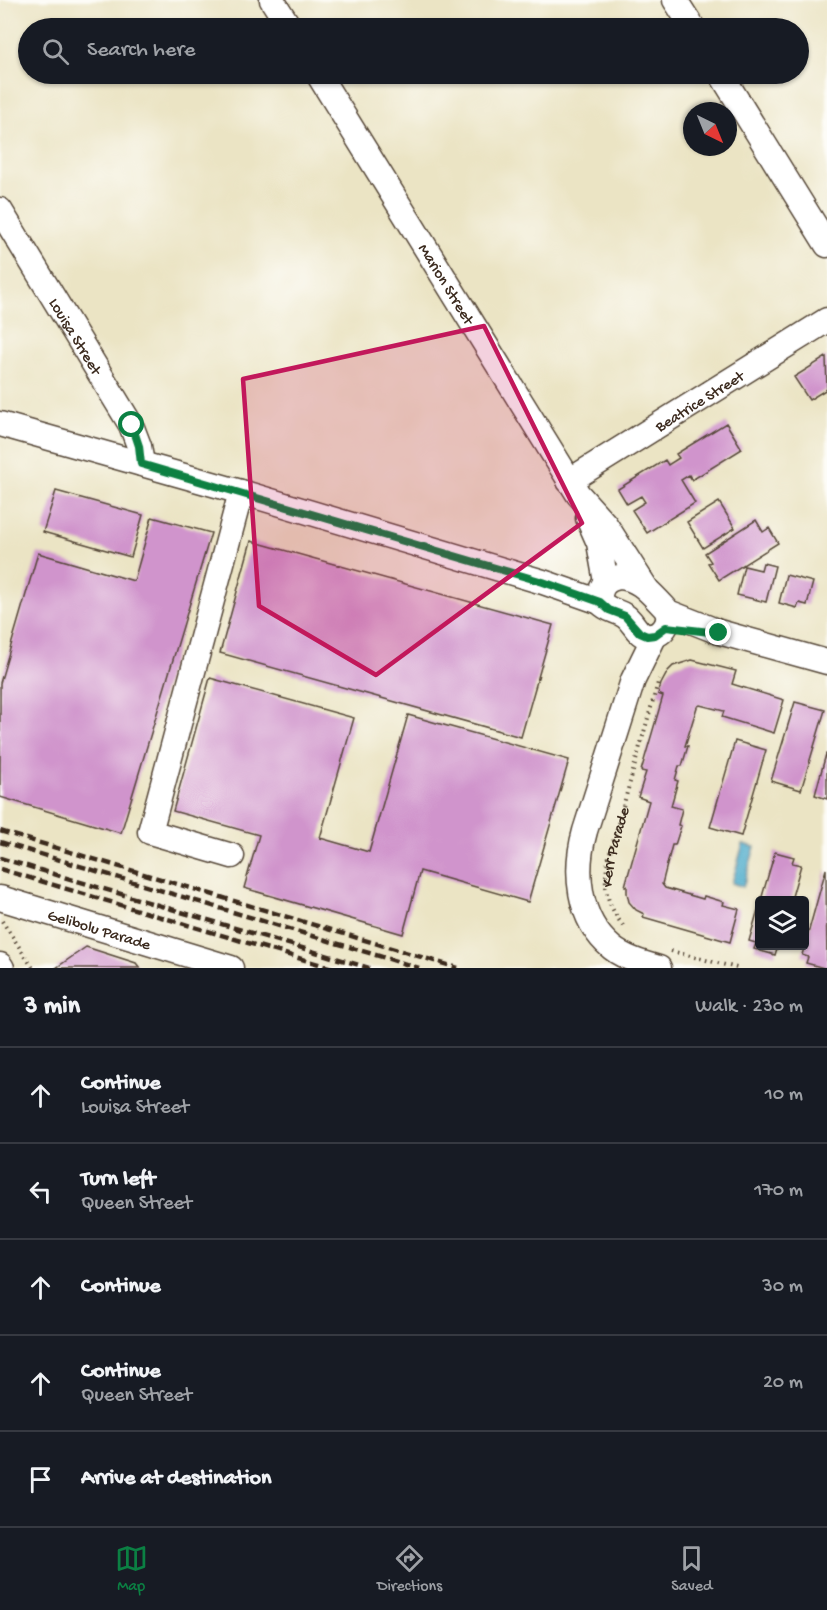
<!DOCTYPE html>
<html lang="en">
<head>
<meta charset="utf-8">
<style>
  body { margin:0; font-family:"Gochi Hand",sans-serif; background:#242831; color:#f1f3f6 }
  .controls { position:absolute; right:18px; bottom:18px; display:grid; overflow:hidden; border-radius:6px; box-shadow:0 2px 4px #0004 }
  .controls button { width:54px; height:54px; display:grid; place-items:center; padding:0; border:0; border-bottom:2px solid #363941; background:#171b24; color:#f1f3f6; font:30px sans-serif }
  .compass { position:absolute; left:683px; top:102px; width:54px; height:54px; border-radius:50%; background:#171b24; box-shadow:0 2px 4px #0004; rotate:137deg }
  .stop { position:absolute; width:18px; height:18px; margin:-14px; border:4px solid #0b8043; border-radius:50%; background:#fff }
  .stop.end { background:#0b8043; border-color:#fff; box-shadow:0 2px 6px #0008 }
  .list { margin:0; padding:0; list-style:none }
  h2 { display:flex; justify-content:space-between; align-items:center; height:78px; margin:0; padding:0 24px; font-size:26px }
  h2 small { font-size:20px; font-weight:400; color:#9ea1a6 }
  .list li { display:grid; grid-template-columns:39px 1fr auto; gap:18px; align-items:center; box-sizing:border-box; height:96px; padding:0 24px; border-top:2px solid #363941 }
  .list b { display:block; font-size:22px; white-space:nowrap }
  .list p { margin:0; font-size:20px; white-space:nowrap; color:#9ea1a6 }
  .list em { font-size:20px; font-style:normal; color:#9ea1a6 }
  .icon { flex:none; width:33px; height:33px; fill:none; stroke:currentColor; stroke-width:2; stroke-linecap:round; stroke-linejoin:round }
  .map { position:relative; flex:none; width:827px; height:968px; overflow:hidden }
  .search { position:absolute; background:#171b24; box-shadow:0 2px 4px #0004; left:18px; right:18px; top:18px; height:66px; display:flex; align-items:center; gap:15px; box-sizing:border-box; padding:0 21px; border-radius:33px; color:#9ea1a6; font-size:22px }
  .sheet { height:558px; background:#171b24 }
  nav { display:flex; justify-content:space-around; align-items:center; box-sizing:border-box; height:84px; border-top:2px solid #363941; background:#171b24; font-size:16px; color:#9ea1a6 }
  nav a { display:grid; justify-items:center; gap:3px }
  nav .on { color:#0b8043 }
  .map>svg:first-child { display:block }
  .water { fill:#4caaca; stroke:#446a74; stroke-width:1.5 }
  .building { fill:#d094cc }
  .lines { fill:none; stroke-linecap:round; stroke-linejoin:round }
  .minor-casing { stroke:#554637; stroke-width:27 }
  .path { stroke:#554637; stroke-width:4; stroke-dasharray:1.5 4.5; stroke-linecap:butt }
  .minor { stroke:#fff; stroke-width:24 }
  .rail { stroke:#3b2a1e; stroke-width:4.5; stroke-dasharray:9 4.5; stroke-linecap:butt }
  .route { stroke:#0b8043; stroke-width:8 }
  .marked { fill:#c2185b; fill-opacity:0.2; stroke:#c2185b; stroke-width:4.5; stroke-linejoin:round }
  .labels { text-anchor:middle; stroke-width:5; stroke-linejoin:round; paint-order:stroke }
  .street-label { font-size:16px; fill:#3b2a1e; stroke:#fdfcf7 }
</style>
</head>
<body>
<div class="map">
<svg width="827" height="968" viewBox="0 0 827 968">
  <rect width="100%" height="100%" fill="#fdfcf7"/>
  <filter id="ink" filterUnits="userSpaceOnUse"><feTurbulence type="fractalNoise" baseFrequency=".0167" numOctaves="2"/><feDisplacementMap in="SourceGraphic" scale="12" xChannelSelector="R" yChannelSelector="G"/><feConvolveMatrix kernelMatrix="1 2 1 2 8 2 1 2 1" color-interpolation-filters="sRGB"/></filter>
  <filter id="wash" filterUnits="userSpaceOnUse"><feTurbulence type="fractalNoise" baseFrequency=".008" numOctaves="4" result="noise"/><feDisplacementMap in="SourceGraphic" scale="24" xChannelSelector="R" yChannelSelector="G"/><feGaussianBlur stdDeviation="1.35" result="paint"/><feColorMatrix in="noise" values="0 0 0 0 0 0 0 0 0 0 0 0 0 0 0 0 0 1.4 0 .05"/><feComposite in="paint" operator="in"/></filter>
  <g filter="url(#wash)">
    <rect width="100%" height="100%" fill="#ebe4c4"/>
    <path class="water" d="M743 844 755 847 743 887 732 883Z"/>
    <g id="blocks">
      <path class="building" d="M826 357 827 389 809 400 794 377Z
        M726 423 742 449 692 480 689 475 681 480 695 503 647 533 632 510 645 502 641 496 627 504 618 489 665 460 668 465 679 458 676 454Z
        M56 491 143 515 131 557 43 532Z
        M719 502 735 528 703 548 687 522Z
        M152 517 211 533 121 833 0 797V683L38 553 134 581Z
        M756 520 763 532 769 528 778 543 719 580 708 563 711 562 705 553Z
        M251 541 553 625 521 737 220 653Z
        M763 563 775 566 766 602 737 595 744 566 761 570Z
        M786 575 813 582 807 605 799 603 797 608 779 603Z
        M692 660 736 671 732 684 784 700 774 733 722 717 724 711 700 705 697 707 685 746H688L682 766H679L675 780 678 781 671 806 682 809 678 825 681 826 675 845H672L662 884 665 888 703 899 704 896 724 902 723 905 739 909 730 942 643 917 644 914 636 910 629 902 627 893V886H625L649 801 638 797 646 772 641 771 663 696 658 694 661 684 668 671 673 666Z
        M210 678 354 718 320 838 369 852 408 715 569 760 528 902 420 871 403 934 244 888 259 835 173 811Z
        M795 702 825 710 801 790 771 781Z
        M735 741 766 750 741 836 710 827Z
        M826 754H827V799L815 795Z
        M775 852 794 857 792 863 801 865 791 900H761Z
        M826 869 827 968H824L806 963 808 957 802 955Z
        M759 906 760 945H778L775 955 754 949 756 943 749 941Z
        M86 947 136 963 140 968H56Z"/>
    </g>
  </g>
  <g filter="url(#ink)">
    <use href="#blocks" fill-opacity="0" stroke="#554637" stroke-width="1.5"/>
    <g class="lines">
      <g class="minor-casing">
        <g id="minor">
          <path d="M272 0 290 28"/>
          <path d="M675 0 693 28"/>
          <path id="s2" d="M318 74 578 494 605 524 646 588"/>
          <path d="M721 74 827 245"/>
          <path id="s3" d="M0 210 131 425 139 446 142 464"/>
          <path d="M0 424 241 492 543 582 600 602"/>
          <path id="s4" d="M569 481 827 320"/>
          <path d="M588 518 599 543 606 582"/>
          <path d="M619 577C640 578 651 594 665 608 674 620 662 639 646 636 636 633 633 621 625 616 616 610 608 611 600 602 599 588 604 580 619 577Z"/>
          <path d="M668 612 719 632 827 662"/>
          <path d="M655 635 633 680 585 831C574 870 577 919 612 948 624 958 644 964 659 968"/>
          <path d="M232 856 150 832 241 492"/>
          <path id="s5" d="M0 898 231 968"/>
          <path d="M0 965 2 968"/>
        </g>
      </g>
      <g class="path">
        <path d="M2 921 33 968"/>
        <path id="s1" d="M623 926C606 902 603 888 608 860L659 679"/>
        <path d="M671 951 737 968"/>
      </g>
      <use href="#minor" class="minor"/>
      <path class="rail" d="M0 831 458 968
        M0 842 419 968
        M0 858 369 968
        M0 869 332 968"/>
    </g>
  </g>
  <g class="lines" filter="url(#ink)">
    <path class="route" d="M132 425 139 446 141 464 543 582 600 602 609 610 625 616 640 633 647 636 655 635 666 627 719 633"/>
  </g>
  <path class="marked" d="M484 326 582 523 376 675 259 606 243 379Z"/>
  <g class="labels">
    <g class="street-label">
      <text dy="6" stroke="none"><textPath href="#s2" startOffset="246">Marion Street</textPath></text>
      <text dy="6" stroke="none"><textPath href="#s3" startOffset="147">Louisa Street</textPath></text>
      <text dy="6" stroke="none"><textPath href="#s4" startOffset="153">Beatrice Street</textPath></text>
      <text dy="6" stroke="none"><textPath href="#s1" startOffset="84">Kerr Parade</textPath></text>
      <text dy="6" stroke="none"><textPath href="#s5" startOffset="104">Gelibolu Parade</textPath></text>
    </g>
  </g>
</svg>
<div class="controls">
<button><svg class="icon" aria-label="layers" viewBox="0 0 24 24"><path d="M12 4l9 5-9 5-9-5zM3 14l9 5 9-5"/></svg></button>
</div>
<svg class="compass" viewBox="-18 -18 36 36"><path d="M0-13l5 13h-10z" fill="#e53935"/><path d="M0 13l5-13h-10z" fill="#9ea1a6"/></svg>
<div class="stop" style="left:132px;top:425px"></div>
<div class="stop end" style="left:719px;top:633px"></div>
<div class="search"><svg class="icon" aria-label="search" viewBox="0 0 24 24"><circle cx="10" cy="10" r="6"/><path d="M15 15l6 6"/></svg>Search here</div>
</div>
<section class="sheet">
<h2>3 min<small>Walk · 230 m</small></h2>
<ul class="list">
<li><svg class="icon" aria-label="ahead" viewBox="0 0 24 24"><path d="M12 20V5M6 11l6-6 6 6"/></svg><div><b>Continue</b><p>Louisa Street</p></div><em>10 m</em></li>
<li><svg class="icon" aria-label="left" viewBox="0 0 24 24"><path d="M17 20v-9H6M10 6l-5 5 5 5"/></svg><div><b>Turn left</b><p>Queen Street</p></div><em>170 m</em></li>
<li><svg class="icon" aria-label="ahead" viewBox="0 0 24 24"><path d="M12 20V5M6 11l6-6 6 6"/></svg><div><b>Continue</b></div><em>30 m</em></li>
<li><svg class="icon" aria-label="ahead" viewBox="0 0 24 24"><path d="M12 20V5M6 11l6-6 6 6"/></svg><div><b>Continue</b><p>Queen Street</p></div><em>20 m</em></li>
<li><svg class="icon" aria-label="arrive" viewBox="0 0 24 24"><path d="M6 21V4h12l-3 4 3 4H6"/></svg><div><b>Arrive at destination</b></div></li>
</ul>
</section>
<nav>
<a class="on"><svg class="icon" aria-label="map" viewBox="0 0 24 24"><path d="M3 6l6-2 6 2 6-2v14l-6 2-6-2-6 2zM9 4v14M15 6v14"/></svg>Map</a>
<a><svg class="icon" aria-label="directions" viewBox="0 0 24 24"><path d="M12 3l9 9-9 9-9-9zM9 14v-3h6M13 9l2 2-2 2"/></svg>Directions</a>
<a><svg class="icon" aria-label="saved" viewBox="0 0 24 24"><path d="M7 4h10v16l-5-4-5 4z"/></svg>Saved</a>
</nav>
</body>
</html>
